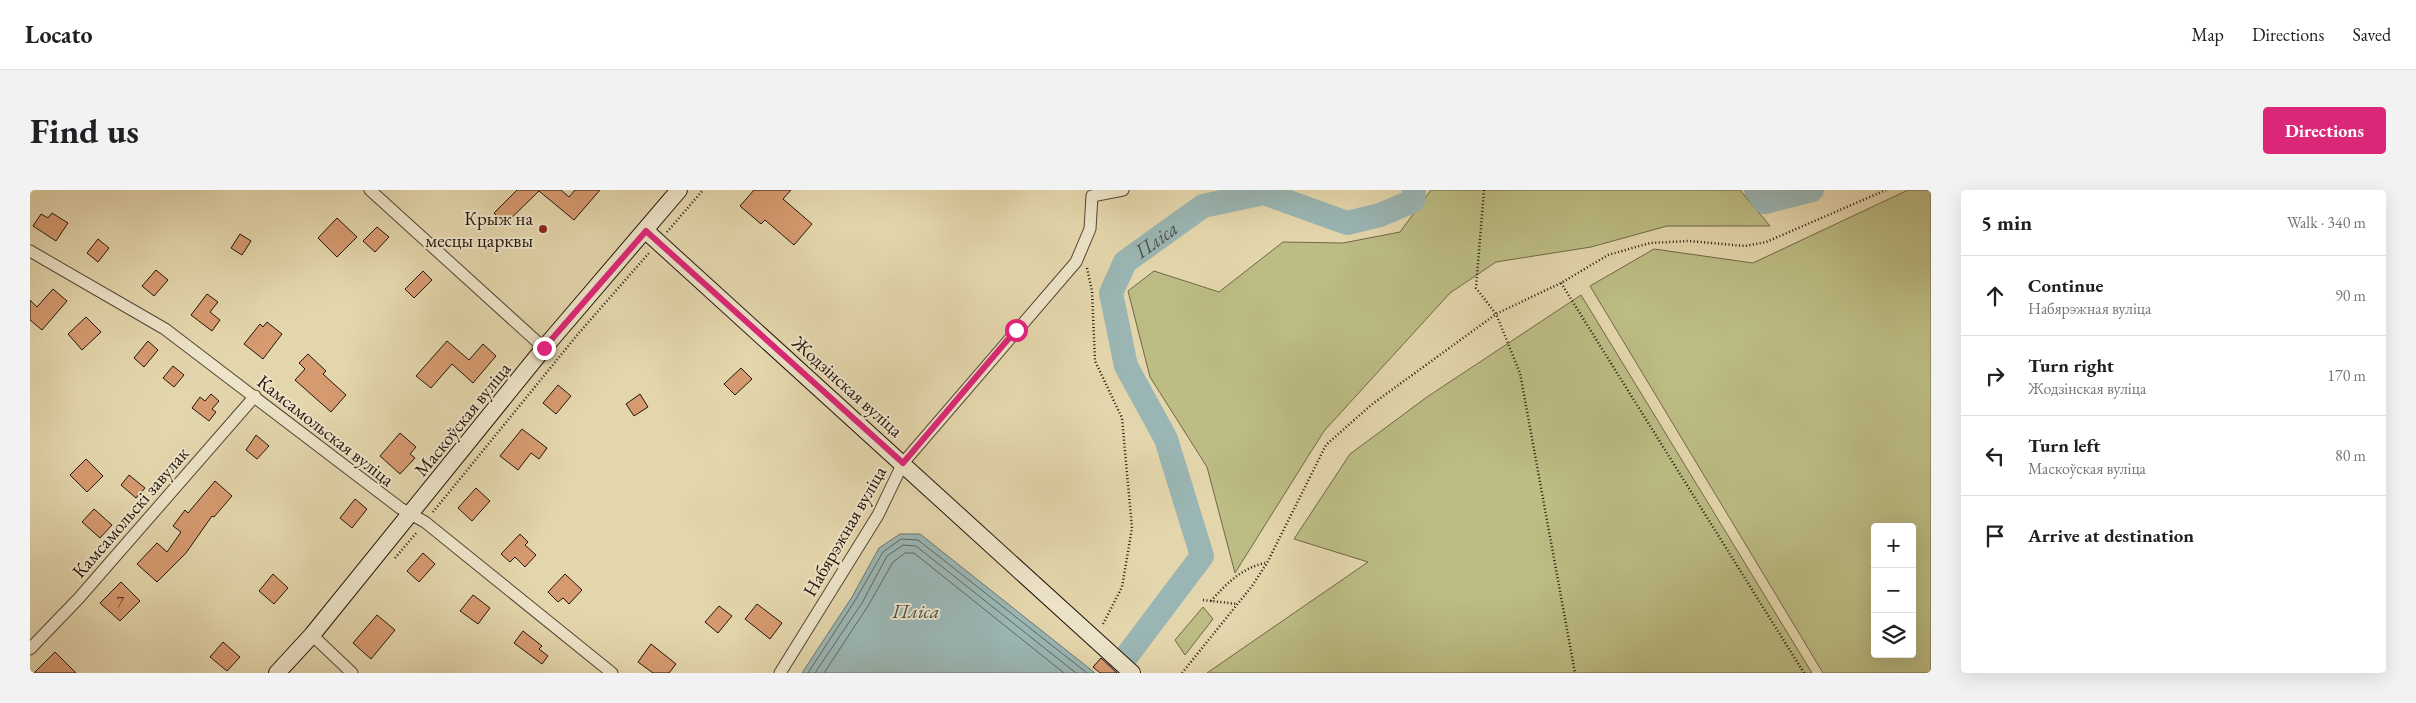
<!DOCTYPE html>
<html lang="en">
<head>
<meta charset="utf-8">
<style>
  body { margin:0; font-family:"EB Garamond",serif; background:#f2f2f2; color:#202124 }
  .controls { position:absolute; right:15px; bottom:15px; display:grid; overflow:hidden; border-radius:5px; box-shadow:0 5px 20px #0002 }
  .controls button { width:45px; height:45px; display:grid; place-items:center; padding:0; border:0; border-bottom:1px solid #e0e0e0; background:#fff; color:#202124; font:25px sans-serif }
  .stop { position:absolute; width:15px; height:15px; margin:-11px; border:4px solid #db2777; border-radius:50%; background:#fff }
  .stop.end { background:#db2777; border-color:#fff; box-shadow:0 1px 5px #0008 }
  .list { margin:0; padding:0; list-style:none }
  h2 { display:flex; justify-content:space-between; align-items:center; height:65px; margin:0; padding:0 20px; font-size:21px }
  h2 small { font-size:16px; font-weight:400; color:#757577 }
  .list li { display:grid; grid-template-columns:32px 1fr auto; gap:15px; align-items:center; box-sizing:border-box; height:80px; padding:0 20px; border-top:1px solid #e0e0e0 }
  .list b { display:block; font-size:19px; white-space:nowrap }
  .list p { margin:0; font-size:16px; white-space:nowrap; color:#757577 }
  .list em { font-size:16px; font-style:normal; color:#757577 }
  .icon { flex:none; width:28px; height:28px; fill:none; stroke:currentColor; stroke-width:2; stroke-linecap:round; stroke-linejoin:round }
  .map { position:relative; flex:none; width:1901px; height:483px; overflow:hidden; border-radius:5px }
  header { display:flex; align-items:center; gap:30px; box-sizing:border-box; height:70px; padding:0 25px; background:#fff; border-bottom:1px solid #e0e0e0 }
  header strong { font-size:24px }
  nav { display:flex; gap:28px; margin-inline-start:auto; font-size:18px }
  .intro { display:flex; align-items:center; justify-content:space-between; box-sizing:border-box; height:120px; padding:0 30px }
  h1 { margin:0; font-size:35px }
  .button { padding:12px 22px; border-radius:5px; background:#db2777; color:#fff; font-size:18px; font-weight:700 }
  main { display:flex; gap:30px; padding:0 30px }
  aside { flex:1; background:#fff; border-radius:5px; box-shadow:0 5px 20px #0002 }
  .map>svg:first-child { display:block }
  .green { fill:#bcbc84; stroke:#706848; fill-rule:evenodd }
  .water { fill:#9ab6b4; stroke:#6a7671 }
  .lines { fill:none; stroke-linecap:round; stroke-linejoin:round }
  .shore { stroke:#5e6660; stroke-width:1 }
  .river { stroke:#9ab6b4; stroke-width:24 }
  .building { fill:#d69a70; stroke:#23150c }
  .street-casing { stroke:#534534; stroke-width:13 }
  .secondary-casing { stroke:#23150c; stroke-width:18 }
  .path { stroke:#23150c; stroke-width:2.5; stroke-dasharray:1 2.5; stroke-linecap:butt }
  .street { stroke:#ede4c9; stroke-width:11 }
  .secondary { stroke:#ede4c9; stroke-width:16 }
  .route { stroke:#db2777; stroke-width:6 }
  .poi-dot { fill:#8f2418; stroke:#ede4c9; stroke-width:2 }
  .labels { text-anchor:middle; stroke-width:4; stroke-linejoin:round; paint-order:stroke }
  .number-label { font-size:16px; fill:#503625 }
  .poi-label { font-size:19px; fill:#23150c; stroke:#ede4c9; text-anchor:end }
  .street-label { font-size:19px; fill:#23150c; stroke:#ede4c9 }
  .water-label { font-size:20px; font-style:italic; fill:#4d4d47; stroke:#ede4c9 }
</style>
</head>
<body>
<header>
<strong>Locato</strong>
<nav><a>Map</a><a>Directions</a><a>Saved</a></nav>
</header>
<div class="intro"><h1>Find us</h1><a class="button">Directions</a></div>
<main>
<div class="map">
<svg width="1901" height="483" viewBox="0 0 1901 483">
  <rect width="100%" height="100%" fill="#e4d6ac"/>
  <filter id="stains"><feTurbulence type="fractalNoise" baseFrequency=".004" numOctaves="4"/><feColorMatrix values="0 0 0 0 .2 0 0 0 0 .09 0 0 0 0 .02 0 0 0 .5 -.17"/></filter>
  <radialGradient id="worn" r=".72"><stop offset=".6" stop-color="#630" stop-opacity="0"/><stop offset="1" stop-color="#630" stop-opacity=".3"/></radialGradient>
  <path class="green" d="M1401 0H1710L1740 36H1637L1561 57 1466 72 1420 103 1294 241 1205 383 1177 277 1120 187 1098 101 1124 81 1189 102 1253 52 1313 53 1370 42Z
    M1878 0H1901V483H1793L1560 96 1624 59 1723 73ZM1845 337H1882V464H1845Z
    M1551 105 1782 483H1177L1338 372 1264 349 1320 264 1397 207Z
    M1173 417 1183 429 1155 465 1145 450Z"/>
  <path class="water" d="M870 344H890L1065 483H772L822 407 849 358Z"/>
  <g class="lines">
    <path class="shore" d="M778 483 826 409 853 362 871 349 888 350 1057 483
      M785 483 832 413 857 366 873 355 886 356 1046 483
      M794 483 838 416 863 372 875 363H884L1034 483"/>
    <g class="river">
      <path d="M1726 0 1735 12 1782 0"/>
      <path id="s1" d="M1084 483 1172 366 1136 249 1096 176 1081 103 1095 72 1173 16 1234 3 1317 33 1350 25 1383 11 1384 0"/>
    </g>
  </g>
  <path class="building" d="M487 0H531L539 7 545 0H570L544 30 509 1 475 34 464 23Z
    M724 0H761L753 9 782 34 764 55 735 30 731 34 710 16Z
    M22 23 38 33 26 51 3 36 11 24 18 28Z
    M307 28 327 47 307 67 288 48Z
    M347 37 359 47 345 62 333 51Z
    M210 44 221 51 212 65 201 58Z
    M68 49 79 58 68 72 57 63Z
    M126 80 138 90 124 106 112 96Z
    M393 81 402 90 384 108 375 99Z
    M23 99 37 111 12 140 0 130V110L7 117Z
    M177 104 188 112 180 122 190 130 182 141 161 125Z
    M56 127 71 142 52 160 38 144Z
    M237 132 252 144 233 169 214 154 230 134 233 137Z
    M118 151 128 160 114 177 104 168Z
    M417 151 439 170 453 154 466 166 443 193 422 174 401 198 386 186Z
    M278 164 296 181 293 184 316 205 301 222 265 190 275 179 269 173Z
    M143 176 154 185 144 197 133 188Z
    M711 178 722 189 705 205 694 194Z
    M528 195 541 206 526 224 513 213Z
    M181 204 189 211 182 219 186 222 179 231 162 218 170 207 175 211Z
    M610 204 618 217 604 226 596 214Z
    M492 239 517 258 509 269 501 263 488 280 470 266Z
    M370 243 386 257 380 264 385 268 370 284 350 266Z
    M226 245 239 256 227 269 216 260Z
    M56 269 73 286 57 302 40 285Z
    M99 285 115 298 106 308 91 295Z
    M185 291 202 306 184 327 182 326 156 363 127 392 107 374 127 353 137 362 151 342 143 336 155 320 158 323Z
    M446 298 460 311 442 331 428 318Z
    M325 309 337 319 322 338 310 328Z
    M64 319 82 335 70 348 52 332Z
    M490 344 498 352 495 355 506 365 495 377 485 367 480 372 471 364Z
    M393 363 405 374 389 392 377 381Z
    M243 384 258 398 244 414 229 401Z
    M535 384 552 400 539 414 533 408 528 412 518 402Z
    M91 392 110 411 90 431 70 413Z
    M443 405 460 418 448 434 430 421Z
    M727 414 752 433 740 449 715 429Z
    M689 416 702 426 688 443 675 432Z
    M347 425 365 440 341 469 323 453Z
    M493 441 512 456 509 459 518 466 512 474 484 453Z
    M193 452 210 467 197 481 180 467Z
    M621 454 646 474 639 483H623L608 472Z
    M25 462 46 483H4Z
    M1071 468 1087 483H1070L1063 477Z"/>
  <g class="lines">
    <g class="street-casing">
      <path id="street" d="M340 0 514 158
        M0 61 135 139 370 318 395 332 582 483
        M282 445 322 483
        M0 459 49 408 225 206
        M750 483 848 325 873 273 1046 72 1060 39 1062 6 1093 0"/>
    </g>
    <g class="secondary-casing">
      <path id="secondary" d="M616 41 1102 483
        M247 483 282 445 514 158 649 0"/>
    </g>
    <path class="path" d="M1454 0 1446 98 1466 124 1490 183 1545 483
      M637 42 673 0
      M1057 78 1062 101 1065 171 1092 228 1102 338 1092 397 1072 436
      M1531 93 1774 483
      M403 322 548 144 619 63
      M365 368 387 342
      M1173 410 1207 414
      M1181 411C1197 393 1212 378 1235 373
      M1152 483 1222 396 1237 373 1296 255 1341 215 1466 124 1531 93 1578 65 1620 53 1659 51 1715 56 1736 52 1856 0"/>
    <use href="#street" class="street"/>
    <use href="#secondary" class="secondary"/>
  </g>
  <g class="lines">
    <path class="route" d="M514 158 616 41 873 273 986 140"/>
  </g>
  <circle class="poi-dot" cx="513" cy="39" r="5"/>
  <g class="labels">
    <g class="number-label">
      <text x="90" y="418">7</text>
    </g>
    <g class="poi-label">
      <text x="503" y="35">Крыж на<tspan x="503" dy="22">месцы царквы</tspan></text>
    </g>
    <g class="street-label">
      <text transform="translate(818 196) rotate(42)" y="7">Жодзінская вуліца</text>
      <text transform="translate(432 229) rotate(-51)" y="7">Маскоўская вуліца</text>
      <text transform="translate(296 240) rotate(38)" y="7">Камсамольская вуліца</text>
      <text transform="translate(100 322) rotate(-49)" y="7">Камсамольскі завулак</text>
      <text transform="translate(814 341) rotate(-60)" y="7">Набярэжная вуліца</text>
    </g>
    <g class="water-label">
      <text dy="7" stroke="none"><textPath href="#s1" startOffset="499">Пліса</textPath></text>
      <text x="886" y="428">Пліса</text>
    </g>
  </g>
  <rect width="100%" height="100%" filter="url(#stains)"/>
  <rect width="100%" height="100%" fill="url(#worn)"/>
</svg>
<div class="controls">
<button>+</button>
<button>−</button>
<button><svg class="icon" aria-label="layers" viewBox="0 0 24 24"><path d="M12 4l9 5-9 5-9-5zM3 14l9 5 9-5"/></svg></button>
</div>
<div class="stop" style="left:986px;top:140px"></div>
<div class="stop end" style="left:514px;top:158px"></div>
</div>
<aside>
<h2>5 min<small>Walk · 340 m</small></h2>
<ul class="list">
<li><svg class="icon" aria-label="ahead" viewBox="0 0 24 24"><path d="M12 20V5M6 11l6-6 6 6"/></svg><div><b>Continue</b><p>Набярэжная вуліца</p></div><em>90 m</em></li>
<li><svg class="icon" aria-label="right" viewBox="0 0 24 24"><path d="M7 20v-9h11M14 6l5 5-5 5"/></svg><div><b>Turn right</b><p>Жодзінская вуліца</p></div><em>170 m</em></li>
<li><svg class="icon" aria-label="left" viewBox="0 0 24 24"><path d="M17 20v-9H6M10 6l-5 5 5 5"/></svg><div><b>Turn left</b><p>Маскоўская вуліца</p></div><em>80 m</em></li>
<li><svg class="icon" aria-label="arrive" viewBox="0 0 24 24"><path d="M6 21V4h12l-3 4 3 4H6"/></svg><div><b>Arrive at destination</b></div></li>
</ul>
</aside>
</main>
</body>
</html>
